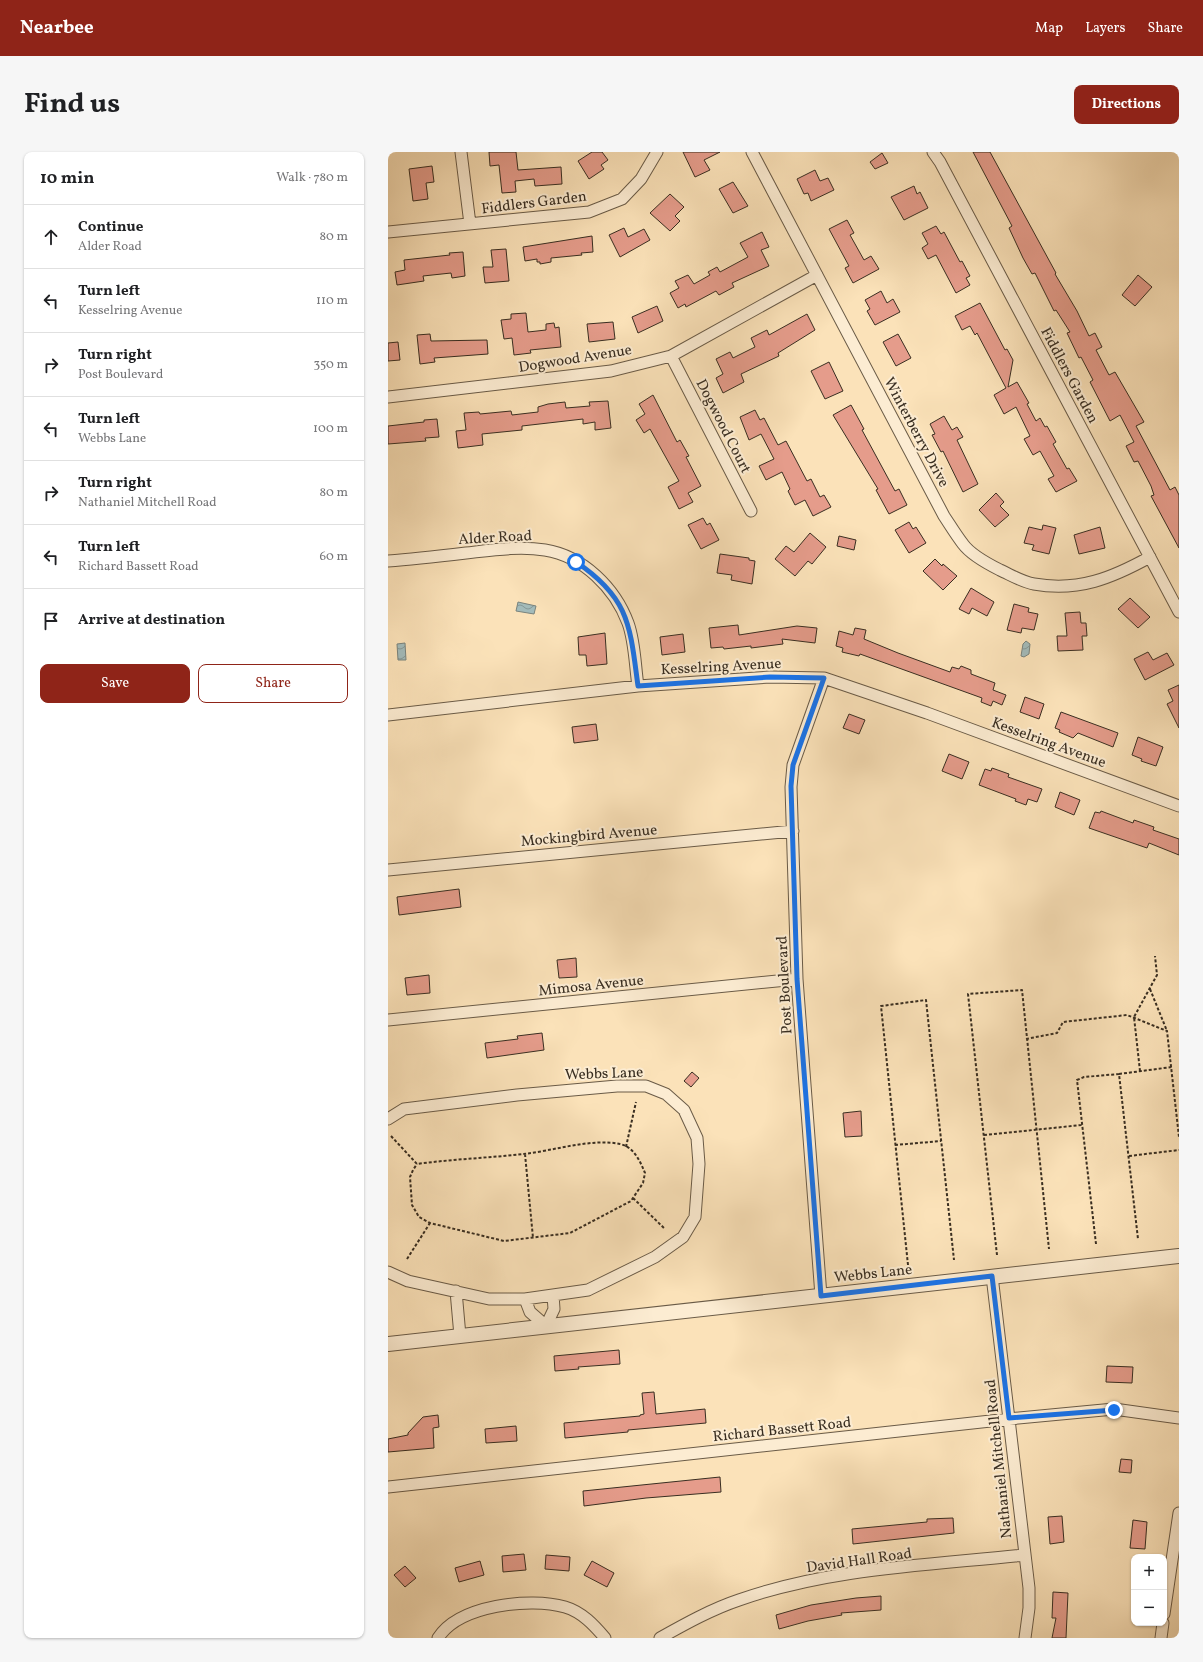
<!DOCTYPE html>
<html lang="en">
<head>
<meta charset="utf-8">
<style>
  body { margin:0; font-family:Vollkorn,serif; background:#f6f6f6; color:#202124 }
  .controls { position:absolute; right:12px; bottom:12px; display:grid; overflow:hidden; border-radius:8px; box-shadow:0 1px 3px #0004 }
  .controls button { width:36px; height:36px; display:grid; place-items:center; padding:0; border:0; border-bottom:1px solid #e0e0e0; background:#fff; color:#202124; font:20px sans-serif }
  .stop { position:absolute; width:12px; height:12px; margin:-9px; border:3px solid #1a73e8; border-radius:50%; background:#fff }
  .stop.end { background:#1a73e8; border-color:#fff; box-shadow:0 1px 4px #0008 }
  .list { margin:0; padding:0; list-style:none }
  h2 { display:flex; justify-content:space-between; align-items:center; height:52px; margin:0; padding:0 16px; font-size:17px }
  h2 small { font-size:13px; font-weight:400; color:#757577 }
  .list li { display:grid; grid-template-columns:26px 1fr auto; gap:12px; align-items:center; box-sizing:border-box; height:64px; padding:0 16px; border-top:1px solid #e0e0e0 }
  .list b { display:block; font-size:15px; white-space:nowrap }
  .list p { margin:0; font-size:13px; white-space:nowrap; color:#757577 }
  .list em { font-size:13px; font-style:normal; color:#757577 }
  .actions { display:flex; gap:8px; padding:12px 16px }
  .actions a { flex:1; padding:9px 0; border:1px solid #8f2418; border-radius:8px; text-align:center; font-size:14px; color:#8f2418 }
  .actions .main { background:#8f2418; color:#fff }
  .icon { flex:none; width:22px; height:22px; fill:none; stroke:currentColor; stroke-width:2; stroke-linecap:round; stroke-linejoin:round }
  .map { position:relative; flex:none; width:791px; height:1486px; overflow:hidden; border-radius:8px }
  header { display:flex; align-items:center; gap:24px; box-sizing:border-box; height:56px; padding:0 20px; background:#8f2418; color:#fff }
  header strong { font-size:19px }
  nav { display:flex; gap:22px; margin-inline-start:auto; font-size:14px }
  .intro { display:flex; align-items:center; justify-content:space-between; box-sizing:border-box; height:96px; padding:0 24px }
  h1 { margin:0; font-size:28px }
  .button { padding:10px 18px; border-radius:8px; background:#8f2418; color:#fff; font-size:14px; font-weight:700 }
  main { display:flex; gap:24px; padding:0 24px }
  aside { flex:1; background:#fff; border-radius:8px; box-shadow:0 1px 3px #0004 }
  .map>svg:first-child { display:block }
  .water { fill:url(#water-waves); stroke:#79837d }
  .building { fill:#e59c8b; stroke:#392e21 }
  .lines { fill:none; stroke-linecap:round; stroke-linejoin:round }
  .minor-casing { stroke:#6a5b47; stroke-width:13 }
  .tertiary-casing { stroke:#6a5b47; stroke-width:16 }
  .path { stroke:#392e21; stroke-width:2; stroke-dasharray:3 2; stroke-linecap:butt }
  .minor { stroke:#fcecd2; stroke-width:11 }
  .tertiary { stroke:#fcecd2; stroke-width:14 }
  .route { stroke:#1a73e8; stroke-width:5 }
  .labels { text-anchor:middle; stroke-width:4; stroke-linejoin:round; paint-order:stroke }
  .street-label { font-size:15px; fill:#392e21; stroke:#fcecd2 }
</style>
</head>
<body>
<header>
<strong>Nearbee</strong>
<nav><a>Map</a><a>Layers</a><a>Share</a></nav>
</header>
<div class="intro"><h1>Find us</h1><a class="button">Directions</a></div>
<main>
<aside>
<h2>10 min<small>Walk · 780 m</small></h2>
<ul class="list">
<li><svg class="icon" aria-label="ahead" viewBox="0 0 24 24"><path d="M12 20V5M6 11l6-6 6 6"/></svg><div><b>Continue</b><p>Alder Road</p></div><em>80 m</em></li>
<li><svg class="icon" aria-label="left" viewBox="0 0 24 24"><path d="M17 20v-9H6M10 6l-5 5 5 5"/></svg><div><b>Turn left</b><p>Kesselring Avenue</p></div><em>110 m</em></li>
<li><svg class="icon" aria-label="right" viewBox="0 0 24 24"><path d="M7 20v-9h11M14 6l5 5-5 5"/></svg><div><b>Turn right</b><p>Post Boulevard</p></div><em>350 m</em></li>
<li><svg class="icon" aria-label="left" viewBox="0 0 24 24"><path d="M17 20v-9H6M10 6l-5 5 5 5"/></svg><div><b>Turn left</b><p>Webbs Lane</p></div><em>100 m</em></li>
<li><svg class="icon" aria-label="right" viewBox="0 0 24 24"><path d="M7 20v-9h11M14 6l5 5-5 5"/></svg><div><b>Turn right</b><p>Nathaniel Mitchell Road</p></div><em>80 m</em></li>
<li><svg class="icon" aria-label="left" viewBox="0 0 24 24"><path d="M17 20v-9H6M10 6l-5 5 5 5"/></svg><div><b>Turn left</b><p>Richard Bassett Road</p></div><em>60 m</em></li>
<li><svg class="icon" aria-label="arrive" viewBox="0 0 24 24"><path d="M6 21V4h12l-3 4 3 4H6"/></svg><div><b>Arrive at destination</b></div></li>
</ul>
<div class="actions"><a class="main">Save</a><a>Share</a></div>
</aside>
<div class="map">
<svg width="791" height="1486" viewBox="0 0 791 1486">
  <defs>
    <pattern id="water-waves" width="16" height="10" patternUnits="userSpaceOnUse"><rect width="16" height="10" fill="#a3bbba"/><path d="M0 5q4-4 8 0t8 0" fill="none" stroke="#869897"/></pattern>
  </defs>
  <rect width="100%" height="100%" fill="#fbe2b9"/>
  <filter id="stains"><feTurbulence type="fractalNoise" baseFrequency=".005" numOctaves="4"/><feColorMatrix values="0 0 0 0 .2 0 0 0 0 .09 0 0 0 0 .02 0 0 0 .5 -.17"/></filter>
  <radialGradient id="worn" r=".72"><stop offset=".6" stop-color="#630" stop-opacity="0"/><stop offset="1" stop-color="#630" stop-opacity=".3"/></radialGradient>
  <path class="water" d="M130 450 148 454 146 462 128 459Z
    M638 489 642 492 641 502 636 505 633 504 635 492Z
    M17 491 18 508H10L9 492Z"/>
  <path class="building" d="M101 0H128L130 18 173 15 174 32 147 34 146 27 127 29 128 40 114 41 111 13 102 14Z
    M204 0H214L220 8 213 13 216 17 201 27 190 9Z
    M295 0H332L316 8 322 18 307 25Z
    M585 0H602L668 121 667 122 689 159 701 184 707 181 714 195 708 198 721 223 727 220 756 270 748 274 782 338 787 335 791 343V396L763 344 766 343 763 334 750 309 746 310 738 294 746 290 732 263 722 269 702 230 705 228 693 205 691 206 679 181 682 180 668 158 666 159 647 121 644 122 635 106 621 76 624 74Z
    M494 1 500 11 487 17 482 10Z
    M44 14 46 30 38 31 40 47 25 49 21 17Z
    M427 18 432 29 440 26 446 38 423 49 420 41 416 42 409 27Z
    M345 30 360 54 345 61 331 37Z
    M526 34 529 42 532 40 540 56 516 68 503 45Z
    M282 42 296 55 287 64 292 69 282 79 262 61Z
    M459 68 466 81 462 83 476 108 483 104 491 117 465 131 457 116 461 114 441 77Z
    M548 74 553 82 556 80 572 110 574 109 582 124 578 126 582 133 568 141 548 103 540 107 534 96 540 92 534 81Z
    M236 76 240 85 256 77 262 88 232 105 221 83Z
    M374 80 381 95 373 98 381 114 344 131 346 135 331 143 328 139 298 155 297 152 290 156 282 141 291 136 287 129 300 123 306 132 322 123 320 120 329 115 332 120 360 105 352 91Z
    M204 84 205 100 193 101 194 103 163 106V110L152 112V110H149V107L137 109 135 95Z
    M118 97 121 129 97 131 95 115H105L103 98Z
    M75 100 77 124 64 126 63 121 35 124 36 129 9 133 7 120 17 118 16 108 62 103 61 101Z
    M750 123 764 135 747 154 734 143Z
    M493 139 499 151 505 147 512 160 487 173 479 159 482 157 477 148Z
    M592 151 617 198 619 197 625 208 620 235 629 230 641 251 639 252 648 269 652 266 657 275 659 274 668 290 665 292 679 317 681 316 689 329 668 340 660 327 666 324 652 299 645 303 636 287 642 284 628 255 616 262 606 243 618 236 589 181 587 183 582 174 574 178 567 164Z
    M269 154 275 169 250 181 244 165Z
    M138 161 140 180 158 178V172L166 171 167 176 171 175 173 195 142 198 143 201 126 203 124 186 116 187 113 168 123 167V162Z
    M419 162 427 178 390 201 391 204 353 222 356 230 335 241 328 226 335 222 328 207 342 200 345 206 367 195 363 186 379 178 381 183Z
    M225 170 227 187 201 190 199 172Z
    M42 182 43 189 99 188 100 202 46 206 47 210 32 212 29 183Z
    M510 182 523 206 508 214 495 190Z
    M10 190 12 208 0 209V191Z
    M441 210 455 239 437 247 423 219Z
    M265 243 289 290 292 288 301 304 298 305 313 334 300 341 305 350 291 357 280 335 291 329 262 277 256 281 248 268 257 262 251 252Z
    M220 249 223 276 207 278V270L195 272V267L134 274V278L94 282 95 293 70 296 68 279 78 278 76 261 91 260 92 262 123 259 124 263 150 260V255L160 252 177 250 178 256 202 254 201 250Z
    M463 253 476 277 474 278 507 339 511 337 519 353 501 362 488 338 490 337 445 263Z
    M367 258 372 268 376 266 390 293 398 289 419 329 423 327 432 345 436 343 443 355 425 364 417 348 407 353 400 339 402 337 394 320 378 328 371 314 386 307 373 282 361 288 352 265Z
    M556 264 564 278 569 275 575 285 569 288 590 332 575 340 555 299 553 300 544 283 547 282 542 272Z
    M49 267 51 285 37 286 38 289 0 292V274L36 270V268Z
    M608 341 616 350 612 354 621 363 607 375 591 358Z
    M315 366 319 373 322 371 331 388 313 397 300 373Z
    M521 370 525 377 528 375 538 391 521 401 507 378Z
    M655 373 668 376 661 402 644 398 646 393 636 391 641 375 654 378Z
    M712 375 717 396 691 402 686 383Z
    M422 381 438 395 424 412 420 409 407 424 387 407 398 394 406 400Z
    M451 384 468 388 466 398 449 394Z
    M332 402 361 406V408L367 409 364 432 343 428 344 423 329 421Z
    M547 407 554 414 555 412 569 424 555 438 535 419Z
    M583 436 606 450 599 464 584 456 581 462 571 457Z
    M742 446 762 465 750 476 730 457Z
    M626 452 641 456 640 460 650 462 646 478 634 476 633 481 619 478Z
    M692 460 693 471H698L699 484H694L695 498 670 499 669 484H679L677 461Z
    M350 473 351 483 409 474 429 476 427 491 394 487 395 492 363 496V494L336 497 335 495 323 496 321 476Z
    M467 476 478 478 476 487 510 501 562 520 564 515 571 517 573 514 583 518V522L607 531 605 538 618 543 614 553 605 549 603 554 593 550 594 546 472 502 471 504 454 500 455 496 448 494 451 479 465 483Z
    M217 481 219 512 199 514 198 503H191L190 485Z
    M295 482 297 500 274 503 272 485Z
    M760 500 765 508 779 501 786 513 757 528 746 507Z
    M791 533V576L779 552 785 549 780 538Z
    M637 545 656 552 651 567 632 560Z
    M673 560 730 581 725 595 690 581 685 586 671 580 672 578 667 576Z
    M461 562 477 568 471 582 455 576Z
    M208 572 210 588 186 591 184 575Z
    M750 585 775 595 768 614 753 609 754 607 744 603Z
    M561 602 581 610 574 627 554 619Z
    M604 616 621 622 620 625 654 637 649 650 640 647 638 653 627 649 628 647 591 633 597 617 603 619Z
    M672 640 692 648 686 663 667 655Z
    M713 659 745 671 746 668 766 675 765 678 791 687V703L761 691 759 696 701 676 707 660 712 661Z
    M71 737 73 755 11 763 9 745Z
    M188 806 189 825 171 826 169 808Z
    M41 823 42 841 19 843 17 826Z
    M154 881 156 898 99 906 97 891 130 887 129 884Z
    M304 920 311 926 303 935 296 929Z
    M473 959 474 984 457 985 455 961Z
    M231 1198 232 1212 190 1215 191 1217 167 1219 166 1204Z
    M719 1214 745 1215 744 1231 718 1230Z
    M266 1240 268 1262 317 1257 318 1271 240 1278V1280L177 1286 176 1271 252 1264V1263L256 1262 254 1241Z
    M50 1263 51 1275 45 1276 46 1296 0 1300V1287L20 1283V1281L35 1265Z
    M128 1274 129 1289 98 1291 97 1277Z
    M733 1307 744 1308 743 1321 731 1320Z
    M332 1325 333 1340 258 1346 196 1354 195 1339Z
    M674 1364 676 1390 662 1392 660 1365Z
    M565 1366 566 1381 465 1392 464 1377 539 1370V1367Z
    M745 1368 759 1370 757 1397 742 1396Z
    M136 1402 138 1418 115 1420 114 1404Z
    M158 1403 182 1405 181 1419 157 1417Z
    M92 1409 96 1423 71 1430 67 1416Z
    M204 1409 226 1421 219 1435 196 1423Z
    M17 1414 28 1426 17 1435 6 1423Z
    M665 1440 680 1441 678 1486H664L668 1466H664Z
    M493 1444V1458L453 1461 454 1463 420 1469 391 1477 388 1463 423 1453 468 1446Z"/>
  <g class="lines">
    <g class="minor-casing">
      <path id="minor" d="M73 0 82 72
        M364 0 556 364C562 373 568 383 575 392 583 403 600 412 612 418 623 423 634 430 646 432 690 440 724 426 762 405
        M545 0 552 10 791 460
        M0 80 201 60 234 47 253 27 269 0
        M283 204 363 359
        M0 245 223 219 283 204 429 123
        M0 409C26 407 52 404 78 401 105 398 131 394 157 398 195 404 227 436 240 471 247 490 247 514 250 534
        M0 563 250 534 382 525 436 526 539 561 791 654
        M0 718 405 679
        M0 868 409 827
        M0 967 16 957 129 943 229 934H258L278 942 296 958 309 986 311 1012 307 1065 295 1085 267 1105 200 1138 137 1147H101L20 1129 0 1120
        M604 1124 641 1436V1456L637 1486
        M68 1139 72 1184
        M433 1144 409 827 403 635 405 613 436 526
        M137 1147 142 1160 158 1174 166 1157 165 1143
        M0 1335 621 1267 726 1257 791 1266
        M776 1462 791 1361
        M50 1486C71 1453 142 1445 177 1455 194 1460 206 1473 217 1486
        M272 1486C297 1472 324 1457 351 1448 442 1416 542 1413 636 1403
        M773 1486 775 1471"/>
    </g>
    <g class="tertiary-casing">
      <path id="tertiary" d="M0 1192 791 1104"/>
    </g>
    <path class="path" d="M762 837 779 879
      M638 887 669 881 675 870 739 863 779 879 791 985
      M752 919 746 865 769 823 767 804
      M731 922 784 915
      M596 983 694 973
      M3 984 29 1012C65 1007 100 1006 135 1002 165 999 203 986 232 992 246 995 252 1009 257 1021L255 1031 243 1049 182 1081 116 1089 42 1071 31 1065 24 1053 22 1025 25 1018 29 1012
      M507 993 553 989
      M238 995 248 950
      M137 1002 145 1086
      M741 1004 791 998
      M245 1046 277 1077
      M708 1092 689 928 696 925 731 922 750 1087
      M609 1103 580 842 634 838 661 1097
      M19 1107 42 1071
      M520 1113 493 854 538 848 566 1108"/>
    <use href="#minor" class="minor"/>
    <use href="#tertiary" class="tertiary"/>
  </g>
  <g class="lines">
    <path class="route" d="M188 410C242 446 242 475 250 534L382 525 436 526 405 613 403 634 409 827 433 1144 604 1124 621 1266 726 1258"/>
  </g>
  <g class="labels">
    <g class="street-label">
      <text transform="translate(146 50) rotate(-7)" y="5">Fiddlers Garden</text>
      <text transform="translate(187 206) rotate(-9)" y="5">Dogwood Avenue</text>
      <text transform="translate(682 223) rotate(62)" y="5">Fiddlers Garden</text>
      <text transform="translate(336 274) rotate(63)" y="5">Dogwood Court</text>
      <text transform="translate(529 280) rotate(62)" y="5">Winterberry Drive</text>
      <text transform="translate(107 385) rotate(-3)" y="5">Alder Road</text>
      <text transform="translate(333 514) rotate(-3)" y="5">Kesselring Avenue</text>
      <text transform="translate(661 590) rotate(20)" y="5">Kesselring Avenue</text>
      <text transform="translate(201 683) rotate(-5)" y="5">Mockingbird Avenue</text>
      <text transform="translate(203 833) rotate(-6)" y="5">Mimosa Avenue</text>
      <text transform="translate(396 833) rotate(-93)" y="5">Post Boulevard</text>
      <text transform="translate(216 921) rotate(-2)" y="5">Webbs Lane</text>
      <text transform="translate(485 1121) rotate(-6)" y="5">Webbs Lane</text>
      <text transform="translate(394 1277) rotate(-6)" y="5">Richard Bassett Road</text>
      <text transform="translate(610 1307) rotate(-96)" y="5">Nathaniel Mitchell Road</text>
      <text transform="translate(471 1408) rotate(-8)" y="5">David Hall Road</text>
    </g>
  </g>
  <rect width="100%" height="100%" filter="url(#stains)"/>
  <rect width="100%" height="100%" fill="url(#worn)"/>
</svg>
<div class="controls">
<button>+</button>
<button>−</button>
</div>
<div class="stop" style="left:188px;top:410px"></div>
<div class="stop end" style="left:726px;top:1258px"></div>
</div>
</main>
</body>
</html>
